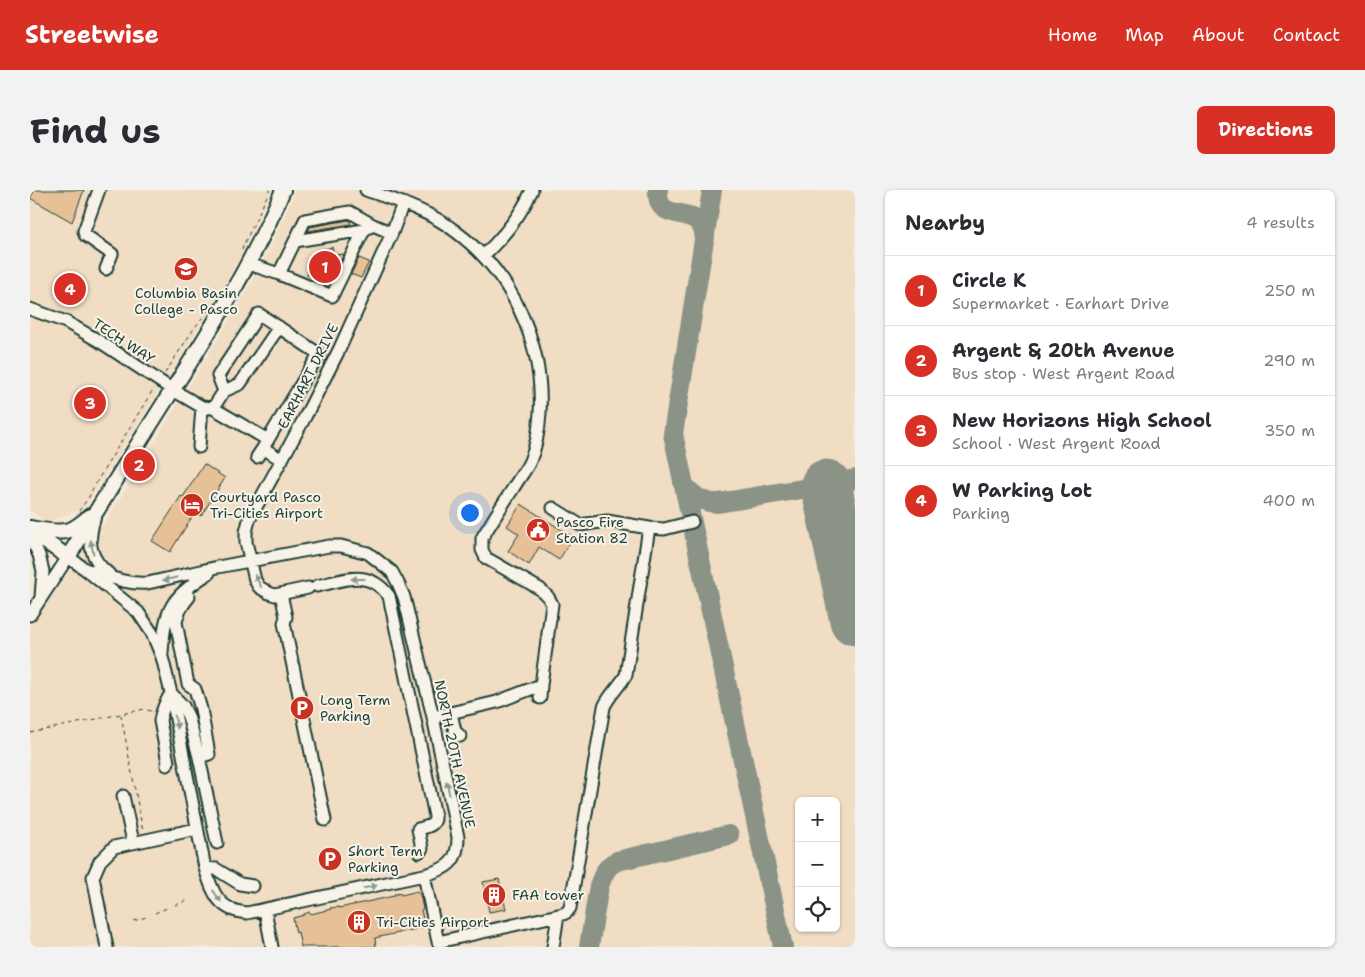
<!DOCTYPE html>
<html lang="en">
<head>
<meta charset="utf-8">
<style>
  body { margin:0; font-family:"Shantell Sans",sans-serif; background:#f2f2f3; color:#2b2b33 }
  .controls { position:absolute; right:15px; bottom:15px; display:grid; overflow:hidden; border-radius:8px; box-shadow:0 1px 4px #0004 }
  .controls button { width:45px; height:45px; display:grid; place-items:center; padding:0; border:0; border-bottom:1px solid #e1e1e2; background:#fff; color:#2b2b33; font:25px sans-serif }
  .you { position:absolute; left:439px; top:322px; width:18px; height:18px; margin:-12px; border:4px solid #fff; border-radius:50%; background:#1a73e8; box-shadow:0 0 0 8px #1a73e833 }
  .badge { display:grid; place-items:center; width:32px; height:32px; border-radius:50%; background:#d93025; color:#fff; font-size:16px; font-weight:700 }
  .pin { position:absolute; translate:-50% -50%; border:2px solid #fff; box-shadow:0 1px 5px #0006 }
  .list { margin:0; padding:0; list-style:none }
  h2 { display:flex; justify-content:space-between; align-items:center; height:65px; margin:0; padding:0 20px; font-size:21px }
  h2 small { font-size:16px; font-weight:400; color:#7c7c81 }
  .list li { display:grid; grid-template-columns:32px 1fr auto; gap:15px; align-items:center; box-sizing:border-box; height:70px; padding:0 20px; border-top:1px solid #e1e1e2 }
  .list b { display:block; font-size:19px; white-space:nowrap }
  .list p { margin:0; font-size:16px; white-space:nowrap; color:#7c7c81 }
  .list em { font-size:16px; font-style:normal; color:#7c7c81 }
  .icon { flex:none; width:28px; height:28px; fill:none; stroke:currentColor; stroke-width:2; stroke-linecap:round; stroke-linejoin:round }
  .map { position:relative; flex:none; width:825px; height:757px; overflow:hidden; border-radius:8px }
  header { display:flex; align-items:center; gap:30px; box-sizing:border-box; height:70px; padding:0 25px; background:#d93025; color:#fff }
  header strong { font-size:24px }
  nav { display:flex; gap:28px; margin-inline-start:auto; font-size:18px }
  .intro { display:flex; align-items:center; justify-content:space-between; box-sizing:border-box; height:120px; padding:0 30px }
  h1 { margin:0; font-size:35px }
  .button { padding:12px 22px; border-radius:8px; background:#d93025; color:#fff; font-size:18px; font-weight:700 }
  main { display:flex; gap:30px; padding:0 30px }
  aside { flex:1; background:#fff; border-radius:8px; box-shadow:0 1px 4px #0004 }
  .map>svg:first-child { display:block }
  .built { fill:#f0ddc4; fill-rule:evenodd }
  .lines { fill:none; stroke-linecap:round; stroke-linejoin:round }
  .taxiway { stroke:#8a9386; stroke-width:20 }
  .runway { stroke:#8a9386; stroke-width:51 }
  .building { fill:#e6c197; stroke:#1f3d34 }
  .minor-casing { stroke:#1f3d34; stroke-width:15 }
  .major-casing { stroke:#1f3d34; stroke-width:18 }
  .path { stroke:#1f3d34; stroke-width:1; stroke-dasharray:4 4; stroke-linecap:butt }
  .minor { stroke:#f7f3e8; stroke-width:11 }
  .major { stroke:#f7f3e8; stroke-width:14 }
  .oneway { fill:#8b988e }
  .labels { text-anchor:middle; stroke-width:4; stroke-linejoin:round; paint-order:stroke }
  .poi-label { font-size:14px; fill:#1f3d34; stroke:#f7f3e8; text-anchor:start }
  .street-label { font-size:14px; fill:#1f3d34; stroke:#f7f3e8 }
</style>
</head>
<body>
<header>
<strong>Streetwise</strong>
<nav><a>Home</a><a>Map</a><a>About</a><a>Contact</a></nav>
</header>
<div class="intro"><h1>Find us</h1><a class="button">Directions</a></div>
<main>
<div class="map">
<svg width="825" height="757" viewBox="0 0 825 757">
  <rect width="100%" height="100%" fill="#f4e9d8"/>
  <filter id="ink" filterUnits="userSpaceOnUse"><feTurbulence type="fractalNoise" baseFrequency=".02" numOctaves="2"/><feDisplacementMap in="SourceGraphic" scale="10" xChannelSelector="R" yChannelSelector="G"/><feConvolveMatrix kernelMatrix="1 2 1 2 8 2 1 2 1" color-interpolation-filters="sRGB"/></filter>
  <g filter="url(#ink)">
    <path class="built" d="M0 0H241L219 50 187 109 55 317 17 332 0 320Z
      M266 0H825V757H0V437L78 328 211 111 238 63ZM769 611H806V738H769Z"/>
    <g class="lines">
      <path class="taxiway" d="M628 0C626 38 669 9 675 47
        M682 0 643 244 753 757
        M653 294C663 306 672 313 688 313L796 295 825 289
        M559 757 569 696C573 685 576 676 587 671L699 645"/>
      <path class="runway" d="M796 295 825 430"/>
    </g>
    <path class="building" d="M5 0H54L42 32 0 8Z
      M319 30 320 31 321 34 278 41 280 37Z
      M302 57 304 65 314 64 300 92 298 93 277 85 283 69 291 67 289 61Z
      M329 68 339 72 331 88 321 84Z
      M174 274 195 288 171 326 165 322 140 362 122 351 151 306 153 307Z
      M491 314 543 347 529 370 509 357 499 375 478 361 489 344 477 336Z
      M469 689 476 719 459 722 453 692Z
      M388 701 389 704H390L393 719 391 720 395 737 345 748 346 757H271L268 742 266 743 263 728 274 725V724L280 722 281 724 301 719 300 718 309 717V718L364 706V704H367L370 703 371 705Z"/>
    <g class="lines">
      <g class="minor-casing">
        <path id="minor" d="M69 0 54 41 55 45 82 64 76 79
          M336 0C367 11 399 21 425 41 482 83 514 153 510 223 509 239 507 255 500 271 496 280 489 288 484 297 473 314 462 331 452 348V360L456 368 510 399 518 407 522 414 511 495 510 508
          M265 51 275 30 320 22 343 35
          M453 66C473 47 491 26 502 0
          M219 74 249 84 265 51 334 40 343 35 362 43
          M249 84 302 106 334 40
          M0 119 36 132 69 151 143 200 172 217 183 218
          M194 201 210 194 249 137
          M169 257 172 217
          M233 258 289 164 229 124 188 186 194 201 183 218 238 250
          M227 267 233 258 252 270
          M64 330C57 353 60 369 79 384
          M619 338 634 339 662 332
          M0 346 9 365 13 381 11 407
          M287 396C315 390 338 378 359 406L405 626C406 636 396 637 388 639L392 658 391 660 389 662
          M278 398 245 405 239 403 229 397 225 390 216 352V342L219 330 275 227 309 160 362 43 373 13
          M251 404 256 427 254 433 295 630
          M159 407C152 415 148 422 146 432L158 494 165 499 171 519 179 564 169 567 187 653
          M0 425 38 367 55 379 108 422 122 443 132 467 141 503 175 678C182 702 189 721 217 723L394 685C417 679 428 673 428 647L403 527 374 407 368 393 362 382 338 363 311 356H299L188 377 118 393C96 395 76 385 55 379
          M132 463C135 417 141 408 179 383
          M421 523 425 541 430 546
          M403 527 467 512 511 495
          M137 575 138 572 130 531C131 521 136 512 141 503L153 516 158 526 169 567
          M93 606 103 652
          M175 678 186 679 210 694 223 696
          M394 685 408 752 533 724 537 722 540 718 574 517C579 505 589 497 596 485L619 338 577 331 550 335 523 318
          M235 720 242 757
          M77 757 63 687 70 671 84 657 167 639
          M523 757 528 725"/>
      </g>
      <g class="major-casing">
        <path id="major" d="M0 338C12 340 28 344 40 340 47 337 54 331 60 326
          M0 341 38 367C73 311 107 255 143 199 184 135 224 70 253 0"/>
      </g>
      <path class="path" d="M212 60 214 54 240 0
        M135 183 163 140 181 116
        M49 321 59 307 64 296 124 198
        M91 525 113 642
        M0 543 115 519 123 522
        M145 715 158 710
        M125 723 137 718
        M104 731 116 727"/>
      <use href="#minor" class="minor"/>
      <use href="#major" class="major"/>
    </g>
    <defs><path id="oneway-solid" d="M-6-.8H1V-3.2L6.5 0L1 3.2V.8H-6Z" transform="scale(1.25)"/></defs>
    <g class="oneway">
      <use href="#oneway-solid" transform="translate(62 357) rotate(-102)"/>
      <use href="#oneway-solid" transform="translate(140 389) rotate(167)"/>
      <use href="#oneway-solid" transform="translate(328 389) rotate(180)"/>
      <use href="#oneway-solid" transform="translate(228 391) rotate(-118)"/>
      <use href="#oneway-solid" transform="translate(146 532) rotate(79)"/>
      <use href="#oneway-solid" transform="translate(418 598) rotate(-102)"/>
      <use href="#oneway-solid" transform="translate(340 697) rotate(-12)"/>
      <use href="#oneway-solid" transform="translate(187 706) rotate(55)"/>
    </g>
  </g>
  <defs>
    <g id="university-disc" transform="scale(1.25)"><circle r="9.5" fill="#c8321e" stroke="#f7f3e8"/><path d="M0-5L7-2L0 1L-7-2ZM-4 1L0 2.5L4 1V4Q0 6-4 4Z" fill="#fff"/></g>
    <g id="hotel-disc" transform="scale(1.25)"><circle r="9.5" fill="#c8321e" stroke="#f7f3e8"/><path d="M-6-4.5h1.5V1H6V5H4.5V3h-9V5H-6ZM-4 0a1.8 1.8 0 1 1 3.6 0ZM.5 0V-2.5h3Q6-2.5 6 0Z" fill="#fff"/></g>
    <g id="civic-disc" transform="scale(1.25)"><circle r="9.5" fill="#c8321e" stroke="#f7f3e8"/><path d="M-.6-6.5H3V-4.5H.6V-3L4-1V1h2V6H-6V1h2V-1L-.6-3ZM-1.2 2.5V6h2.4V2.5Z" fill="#fff"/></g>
    <g id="parking-disc" transform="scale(1.25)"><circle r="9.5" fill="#c8321e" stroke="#f7f3e8"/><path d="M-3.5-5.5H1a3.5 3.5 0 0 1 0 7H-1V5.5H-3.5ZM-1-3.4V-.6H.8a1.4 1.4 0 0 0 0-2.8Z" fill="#fff"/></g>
    <g id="building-disc" transform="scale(1.25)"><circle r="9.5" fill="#c8321e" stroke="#f7f3e8"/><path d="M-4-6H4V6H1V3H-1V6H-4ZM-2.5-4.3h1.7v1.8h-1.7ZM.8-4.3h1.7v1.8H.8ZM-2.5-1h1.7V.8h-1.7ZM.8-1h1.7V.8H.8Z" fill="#fff"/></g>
  </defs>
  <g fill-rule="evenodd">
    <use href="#university-disc" x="156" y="79"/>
    <use href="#hotel-disc" x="162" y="315"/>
    <use href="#civic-disc" x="508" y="340"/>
    <use href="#parking-disc" x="272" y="518"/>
    <use href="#parking-disc" x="300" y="669"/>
    <use href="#building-disc" x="464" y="705"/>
    <use href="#building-disc" x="329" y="732"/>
  </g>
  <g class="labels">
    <g class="poi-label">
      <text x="156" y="108" text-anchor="middle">Columbia Basin<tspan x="156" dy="16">College - Pasco</tspan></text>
      <text x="180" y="312">Courtyard Pasco<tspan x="180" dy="16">Tri-Cities Airport</tspan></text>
      <text x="526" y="337">Pasco Fire<tspan x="526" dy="16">Station 82</tspan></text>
      <text x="290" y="515">Long Term<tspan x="290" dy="16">Parking</tspan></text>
      <text x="318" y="666">Short Term<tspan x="318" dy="16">Parking</tspan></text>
      <text x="482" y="710">FAA tower</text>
      <text x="346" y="737">Tri-Cities Airport</text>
    </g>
    <g class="street-label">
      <text transform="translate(94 151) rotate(33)" y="5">TECH WAY</text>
      <text transform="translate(278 186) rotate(-63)" y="5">EARHART DRIVE</text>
      <text transform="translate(425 564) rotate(78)" y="5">NORTH 20TH AVENUE</text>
    </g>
  </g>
</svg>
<div class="controls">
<button>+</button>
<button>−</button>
<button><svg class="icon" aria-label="locate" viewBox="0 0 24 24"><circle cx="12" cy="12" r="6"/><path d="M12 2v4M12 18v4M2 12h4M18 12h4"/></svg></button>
</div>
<div class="you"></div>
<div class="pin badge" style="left:295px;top:77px">1</div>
<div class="pin badge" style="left:109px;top:275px">2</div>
<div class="pin badge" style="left:60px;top:213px">3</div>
<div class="pin badge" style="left:40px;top:99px">4</div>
</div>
<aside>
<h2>Nearby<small>4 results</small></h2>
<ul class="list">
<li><span class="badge">1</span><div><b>Circle K</b><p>Supermarket · Earhart Drive</p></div><em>250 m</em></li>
<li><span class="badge">2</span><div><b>Argent &amp; 20th Avenue</b><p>Bus stop · West Argent Road</p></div><em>290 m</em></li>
<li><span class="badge">3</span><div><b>New Horizons High School</b><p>School · West Argent Road</p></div><em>350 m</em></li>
<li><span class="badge">4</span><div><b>W Parking Lot</b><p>Parking</p></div><em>400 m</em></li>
</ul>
</aside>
</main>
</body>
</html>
